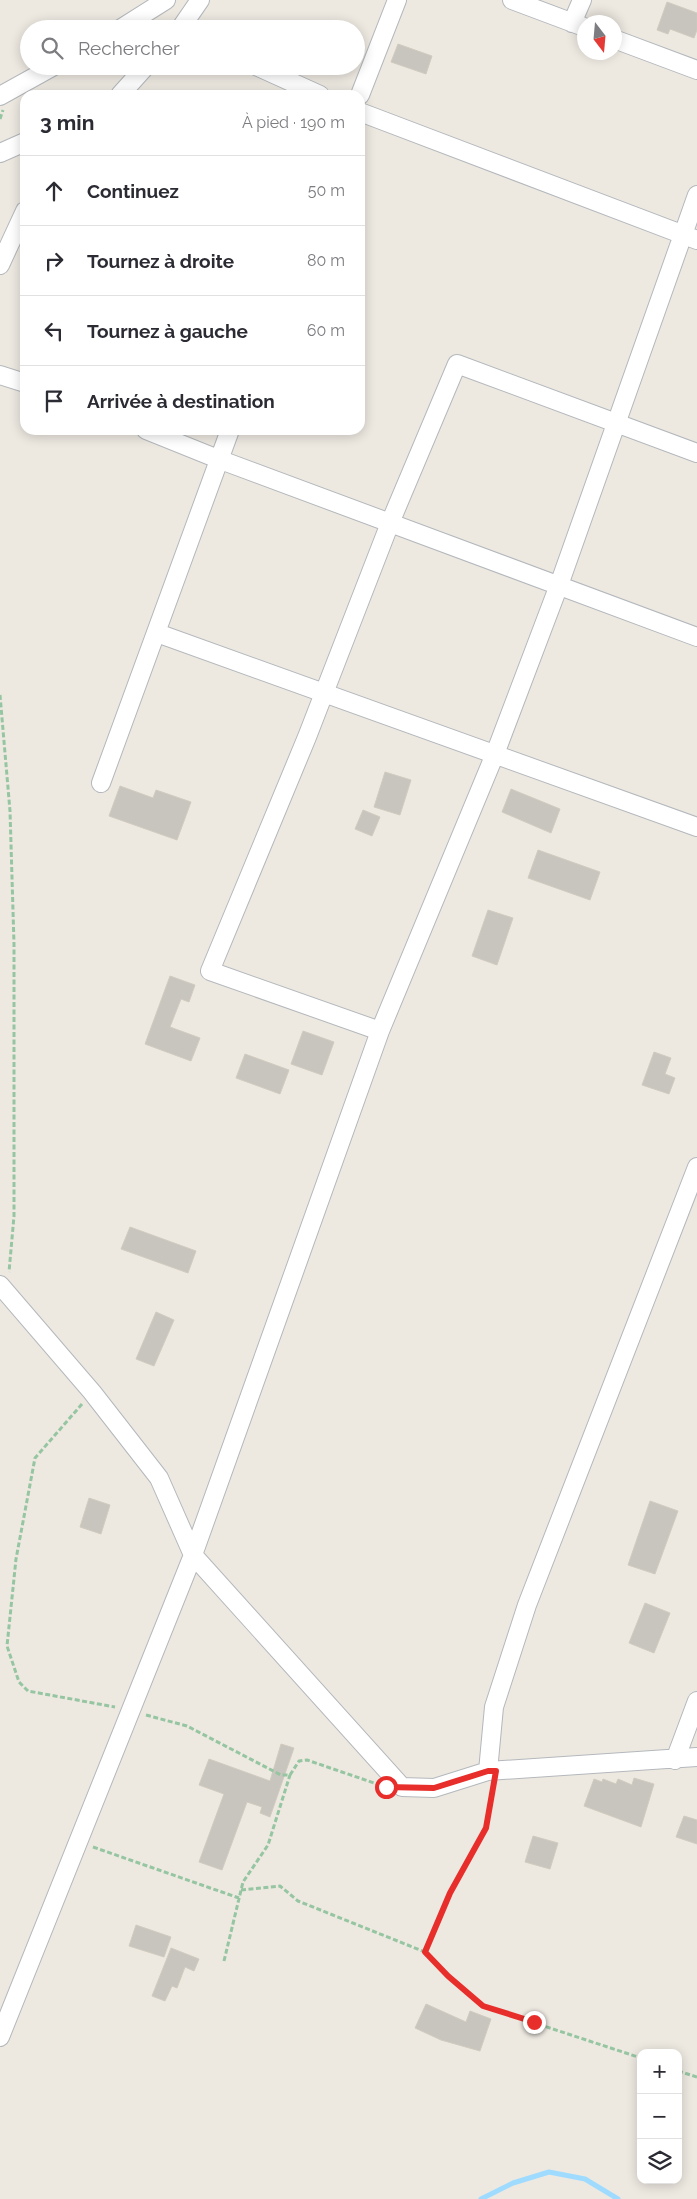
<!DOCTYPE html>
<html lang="fr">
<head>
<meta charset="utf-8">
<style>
  body { margin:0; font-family:Raleway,sans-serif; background:#f2f2f3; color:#2b2b33 }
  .controls { position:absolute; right:15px; bottom:15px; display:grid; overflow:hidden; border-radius:10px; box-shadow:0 2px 12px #0003 }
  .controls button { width:45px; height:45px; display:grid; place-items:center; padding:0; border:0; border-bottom:1px solid #e1e1e2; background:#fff; color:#2b2b33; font:25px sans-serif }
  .compass { position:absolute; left:577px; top:15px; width:45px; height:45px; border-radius:50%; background:#fff; box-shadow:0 2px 12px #0003; rotate:164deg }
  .stop { position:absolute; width:15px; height:15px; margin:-11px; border:4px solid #e82e2b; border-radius:50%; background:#fff }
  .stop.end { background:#e82e2b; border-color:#fff; box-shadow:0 1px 5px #0008 }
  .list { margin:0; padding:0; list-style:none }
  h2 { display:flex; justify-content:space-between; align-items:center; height:65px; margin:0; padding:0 20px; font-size:21px }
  h2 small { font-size:16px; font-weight:400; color:#7c7c81 }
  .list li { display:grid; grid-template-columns:32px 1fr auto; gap:15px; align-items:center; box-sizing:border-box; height:70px; padding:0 20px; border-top:1px solid #e1e1e2 }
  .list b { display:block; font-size:19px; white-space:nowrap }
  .list em { font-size:16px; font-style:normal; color:#7c7c81 }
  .icon { flex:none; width:28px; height:28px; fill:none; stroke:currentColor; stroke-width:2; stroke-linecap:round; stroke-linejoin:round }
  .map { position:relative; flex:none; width:697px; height:2199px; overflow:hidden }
  .search { position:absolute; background:#fff; box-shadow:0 2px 12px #0003; left:20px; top:20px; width:345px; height:55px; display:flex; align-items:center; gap:12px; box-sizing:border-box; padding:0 18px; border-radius:28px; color:#7c7c81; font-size:19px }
  .panel { position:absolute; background:#fff; box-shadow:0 2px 12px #0003; left:20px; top:90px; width:345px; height:345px; border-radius:15px }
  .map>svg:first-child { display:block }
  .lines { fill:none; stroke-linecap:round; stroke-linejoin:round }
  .stream { stroke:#9fdbff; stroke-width:5 }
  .building { fill:#c8c4be; stroke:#d1cbbf }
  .minor-casing { stroke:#b4b8bc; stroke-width:20 }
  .path { stroke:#96c5a1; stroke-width:3; stroke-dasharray:5 2.5; stroke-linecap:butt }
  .minor { stroke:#fff; stroke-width:18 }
  .route { stroke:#e82e2b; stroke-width:6 }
</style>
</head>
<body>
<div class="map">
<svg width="697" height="2199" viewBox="0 0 697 2199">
  <rect width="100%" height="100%" fill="#ede9e1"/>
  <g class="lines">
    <path class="stream" d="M481 2199 513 2183 549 2172 585 2179 618 2199"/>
  </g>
  <path class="building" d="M667 2 697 13V30L694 38 670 29 668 34 657 30Z
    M398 44 432 56 426 74 391 62Z
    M385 772 411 780 400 815 374 807Z
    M120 786 153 798 156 790 191 802 177 840 109 816Z
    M511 789 560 809 551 833 502 812Z
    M363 810 380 817 372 836 355 829Z
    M538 850 600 872 590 900 528 878Z
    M488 910 513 918 497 965 472 956Z
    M170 976 195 985 189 1002 181 999 170 1027 200 1038 191 1061 145 1044Z
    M303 1031 334 1042 322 1075 291 1064Z
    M654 1052 671 1058 665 1074 675 1078 669 1094 642 1085Z
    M245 1054 289 1070 280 1094 236 1078Z
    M130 1227 196 1251 188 1273 121 1249Z
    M156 1312 174 1320 154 1366 136 1359Z
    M89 1498 110 1505 101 1534 80 1527Z
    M650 1501 678 1511 655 1574 628 1565Z
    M645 1603 670 1613 654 1653 629 1643Z
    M281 1744 294 1748 270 1817 260 1813 262 1807 247 1802 222 1870 199 1862 224 1794 199 1785 209 1759 270 1781Z
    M634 1778 654 1784 641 1827 584 1806 594 1779 602 1782 603 1779 616 1784 618 1779 632 1785Z
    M684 1816 697 1820V1844L676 1837Z
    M533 1836 558 1843 550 1869 525 1862Z
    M136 1925 171 1937 164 1957 129 1946Z
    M171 1948 199 1959 194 1971 185 1967 177 1988 172 1986 165 2001 152 1996Z
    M426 2004 466 2022 470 2011 491 2019 480 2051 441 2040 415 2028Z"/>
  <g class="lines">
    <g class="minor-casing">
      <path id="minor" d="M512 0 584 27
        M572 23 582 0
        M120 29 166 0
        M180 29 200 0
        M614 39 697 70
        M256 66 320 95
        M120 95 146 66
        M360 95 397 0
        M0 96 54 66
        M360 112 697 240
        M0 153 25 142
        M0 265 25 211
        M0 375 25 383
        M146 430 218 459 697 637
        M157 633 697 827
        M101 783 230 430
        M380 1031 210 971 307 737 390 523 457 364 697 453
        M0 1285 92 1392 159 1478 193 1555 402 1787 434 1788 488 1771 697 1757
        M675 1760 697 1701
        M488 1771 494 1707 527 1605 697 1167
        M0 2037 193 1555 380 1031 495 754 559 585 697 195"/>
    </g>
    <path class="path" d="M0 119 3 110
      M0 695 10 811 14 944V1216L9 1272
      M82 1404 35 1458 16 1559 7 1646 19 1682 28 1691 115 1707
      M146 1715 187 1726 281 1775H290L299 1761 307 1760 377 1784
      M93 1847 239 1898
      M241 1890 280 1886 298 1901 425 1952 448 1976 483 2006 641 2058
      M425 1952 450 1893 486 1828 494 1786
      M224 1961 243 1882 268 1845 290 1775
      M678 2071 697 2077"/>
    <use href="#minor" class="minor"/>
  </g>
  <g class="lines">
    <path class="route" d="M386 1787 434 1788 488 1771H496L486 1828 450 1893 425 1952 448 1976 483 2006 534 2022"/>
  </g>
</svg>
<div class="controls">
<button>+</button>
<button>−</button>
<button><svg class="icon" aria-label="layers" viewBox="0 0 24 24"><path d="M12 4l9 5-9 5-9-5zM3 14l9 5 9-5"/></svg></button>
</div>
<svg class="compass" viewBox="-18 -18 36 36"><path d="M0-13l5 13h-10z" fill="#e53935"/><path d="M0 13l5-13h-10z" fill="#7c7c81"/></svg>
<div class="stop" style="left:386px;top:1787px"></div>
<div class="stop end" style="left:534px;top:2022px"></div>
<div class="search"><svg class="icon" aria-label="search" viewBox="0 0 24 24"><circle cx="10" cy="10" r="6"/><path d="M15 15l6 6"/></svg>Rechercher</div>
<section class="panel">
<h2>3 min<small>À pied · 190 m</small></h2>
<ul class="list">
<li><svg class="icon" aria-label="ahead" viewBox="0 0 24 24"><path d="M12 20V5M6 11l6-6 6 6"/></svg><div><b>Continuez</b></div><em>50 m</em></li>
<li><svg class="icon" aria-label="right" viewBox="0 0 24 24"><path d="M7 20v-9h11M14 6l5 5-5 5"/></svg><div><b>Tournez à droite</b></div><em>80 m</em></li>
<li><svg class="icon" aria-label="left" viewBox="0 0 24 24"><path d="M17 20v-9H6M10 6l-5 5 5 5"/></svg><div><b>Tournez à gauche</b></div><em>60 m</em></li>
<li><svg class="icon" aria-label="arrive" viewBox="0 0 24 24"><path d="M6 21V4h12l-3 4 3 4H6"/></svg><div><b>Arrivée à destination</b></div></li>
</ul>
</section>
</div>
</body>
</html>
